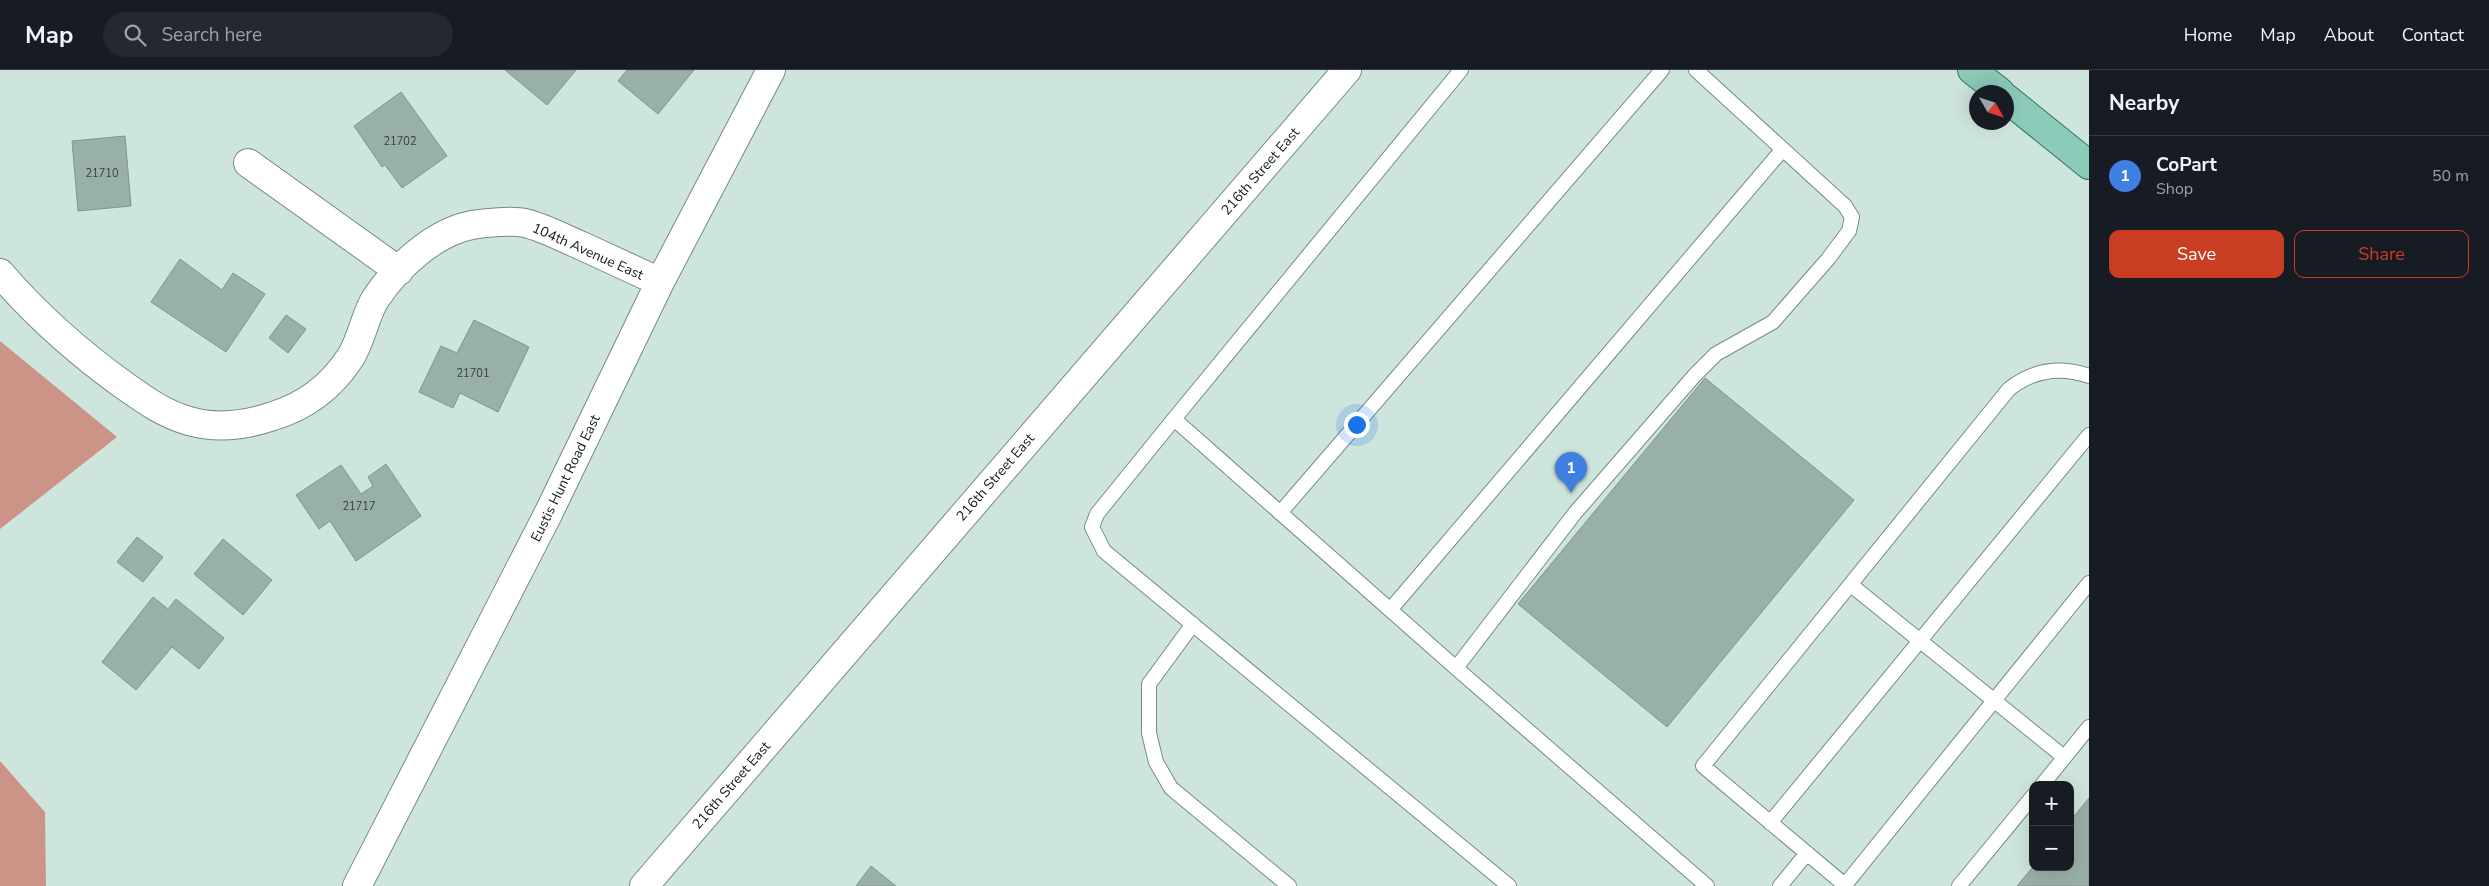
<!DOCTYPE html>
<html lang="en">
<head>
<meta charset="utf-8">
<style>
  body { margin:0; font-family:"Nunito Sans",sans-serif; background:#242831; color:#f1f3f6 }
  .controls { position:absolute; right:15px; bottom:15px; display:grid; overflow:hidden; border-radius:10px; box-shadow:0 5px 20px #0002 }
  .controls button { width:45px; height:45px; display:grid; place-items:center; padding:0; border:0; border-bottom:1px solid #363941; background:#171b24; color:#f1f3f6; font:25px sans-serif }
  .compass { position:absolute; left:1969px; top:15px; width:45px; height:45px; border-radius:50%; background:#171b24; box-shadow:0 5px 20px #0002; rotate:129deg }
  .you { position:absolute; left:1356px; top:354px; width:18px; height:18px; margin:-12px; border:4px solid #fff; border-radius:50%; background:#1a73e8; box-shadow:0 0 0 8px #1a73e833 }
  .badge { display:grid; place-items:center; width:32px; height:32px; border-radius:50%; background:#c93e22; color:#fff; font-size:16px; font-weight:700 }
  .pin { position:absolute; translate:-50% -41px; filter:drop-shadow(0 1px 2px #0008) }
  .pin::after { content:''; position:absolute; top:26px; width:18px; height:15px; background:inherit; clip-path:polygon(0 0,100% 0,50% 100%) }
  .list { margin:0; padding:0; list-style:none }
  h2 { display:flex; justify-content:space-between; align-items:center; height:65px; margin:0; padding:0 20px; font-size:21px }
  h2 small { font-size:16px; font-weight:400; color:#9ea1a6 }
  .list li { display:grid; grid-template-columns:32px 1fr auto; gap:15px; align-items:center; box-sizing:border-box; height:80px; padding:0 20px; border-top:1px solid #363941 }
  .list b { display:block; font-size:19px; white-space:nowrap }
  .list p { margin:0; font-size:16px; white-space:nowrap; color:#9ea1a6 }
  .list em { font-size:16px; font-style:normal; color:#9ea1a6 }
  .actions { display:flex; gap:10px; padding:15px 20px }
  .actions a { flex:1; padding:11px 0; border:1px solid #c93e22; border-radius:10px; text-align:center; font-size:18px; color:#c93e22 }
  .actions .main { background:#c93e22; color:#fff }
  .icon { flex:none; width:28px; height:28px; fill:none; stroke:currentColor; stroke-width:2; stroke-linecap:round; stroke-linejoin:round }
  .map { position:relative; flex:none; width:2089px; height:816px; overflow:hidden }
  header { display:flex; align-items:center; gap:30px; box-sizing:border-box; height:70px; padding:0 25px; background:#171b24; border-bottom:1px solid #363941 }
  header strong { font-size:24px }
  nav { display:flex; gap:28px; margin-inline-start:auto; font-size:18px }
  .search { width:350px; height:45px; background:#242831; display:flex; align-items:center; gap:12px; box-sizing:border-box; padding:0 18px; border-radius:28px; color:#9ea1a6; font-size:19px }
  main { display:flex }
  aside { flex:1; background:#171b24 }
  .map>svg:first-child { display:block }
  .forest { fill:#cc9487 }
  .building { fill:#99b0a8; stroke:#7f958e }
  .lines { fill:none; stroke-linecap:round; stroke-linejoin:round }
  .service-casing { stroke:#758b83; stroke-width:16 }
  .minor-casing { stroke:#758b83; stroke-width:30 }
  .primary-casing { stroke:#307562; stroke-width:30 }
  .service { stroke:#fff; stroke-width:14 }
  .minor { stroke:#fff; stroke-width:28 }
  .primary { stroke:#8ccab9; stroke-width:28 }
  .labels { text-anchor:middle; stroke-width:5; stroke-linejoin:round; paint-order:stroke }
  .number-label { font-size:11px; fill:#333f3b }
  .street-label { font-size:14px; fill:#111917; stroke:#fff }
</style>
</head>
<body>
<header>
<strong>Map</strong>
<div class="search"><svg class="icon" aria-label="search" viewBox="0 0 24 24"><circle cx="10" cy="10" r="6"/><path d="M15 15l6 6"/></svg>Search here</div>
<nav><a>Home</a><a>Map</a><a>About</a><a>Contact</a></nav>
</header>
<main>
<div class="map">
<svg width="2089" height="816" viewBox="0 0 2089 816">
  <rect width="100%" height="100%" fill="#cee5dd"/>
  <path class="forest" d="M0 271 117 367 0 459Z
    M0 691 45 742 46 816H0Z"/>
  <path class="building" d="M505 0H576L547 35Z
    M627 0H694L658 44 618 11Z
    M401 22 447 86 402 118 385 95 382 97 354 56Z
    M125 66 131 136 78 141 72 71Z
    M180 189 222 220 233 203 265 224 226 282 151 232Z
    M286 245 306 259 288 283 269 268Z
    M474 250 529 277 498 342 460 323 453 338 419 322 441 276 457 283Z
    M1705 308 1854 430 1667 657 1518 534Z
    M386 394 421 446 356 491 330 451 319 459 296 425 341 395 361 424 373 416 368 407Z
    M137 467 163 487 143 512 117 492Z
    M223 469 272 510 243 545 194 504Z
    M153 527 168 539 176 529 224 568 199 599 172 577 136 620 102 592Z
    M2089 728V816H2017L2033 797H2070V751Z
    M871 796 896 816H856Z"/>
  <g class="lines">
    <g class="service-casing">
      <path id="service" d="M1174 349 1461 0
        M1280 443 1662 0
        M1851 515 2064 687
        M1390 540 1783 79
        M1193 554 1149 614V663L1156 692 1171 718 1289 816
        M1456 598 1575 443 1694 306 1716 284 1773 252 1828 189 1849 161 1852 147 1845 136 1696 0
        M2042 715 2089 657
        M1770 753 2089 365
        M1845 815 2089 513
        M1509 816 1104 481 1092 457 1097 444 1174 349 1456 598 1707 816
        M1780 816 1807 783
        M1846 816 1703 696 2009 319C2033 300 2060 296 2089 306
        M1959 816 2033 726"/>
    </g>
    <g class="minor-casing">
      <path id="minor" d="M248 93 399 201
        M0 203C37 246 79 283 125 316 145 330 164 344 189 351 217 359 247 355 273 346 306 336 331 317 350 288 362 270 365 244 376 228 396 198 434 162 472 155 484 153 513 150 525 153 545 158 563 168 582 176 608 188 634 200 660 212
        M357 816 548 444 660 212 771 0
        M644 816 1347 0"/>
    </g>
    <g class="primary-casing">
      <path id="primary" d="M1972 0 2000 22
        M2006 28 2089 95"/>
    </g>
    <use href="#service" class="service"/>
    <use href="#minor" class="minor"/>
    <use href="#primary" class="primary"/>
  </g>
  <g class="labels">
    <g class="number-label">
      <text x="400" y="75">21702</text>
      <text x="102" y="107">21710</text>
      <text x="473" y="307">21701</text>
      <text x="359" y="440">21717</text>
    </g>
    <g class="street-label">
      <text transform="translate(1260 101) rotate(-49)" y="5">216th Street East</text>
      <text transform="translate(588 181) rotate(24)" y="5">104th Avenue East</text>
      <text transform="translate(995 407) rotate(-49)" y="5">216th Street East</text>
      <text transform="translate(565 408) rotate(-64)" y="5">Eustis Hunt Road East</text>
      <text transform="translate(731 715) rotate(-49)" y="5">216th Street East</text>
    </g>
  </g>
</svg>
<div class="controls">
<button>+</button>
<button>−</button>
</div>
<svg class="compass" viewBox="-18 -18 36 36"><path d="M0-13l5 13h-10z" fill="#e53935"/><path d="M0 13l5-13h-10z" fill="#9ea1a6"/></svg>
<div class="you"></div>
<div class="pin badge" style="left:1571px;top:423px;background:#3f7fe0">1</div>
</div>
<aside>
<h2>Nearby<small></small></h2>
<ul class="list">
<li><span class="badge" style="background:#3f7fe0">1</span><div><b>CoPart</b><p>Shop</p></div><em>50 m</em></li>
</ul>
<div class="actions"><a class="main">Save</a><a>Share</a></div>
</aside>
</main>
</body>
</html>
